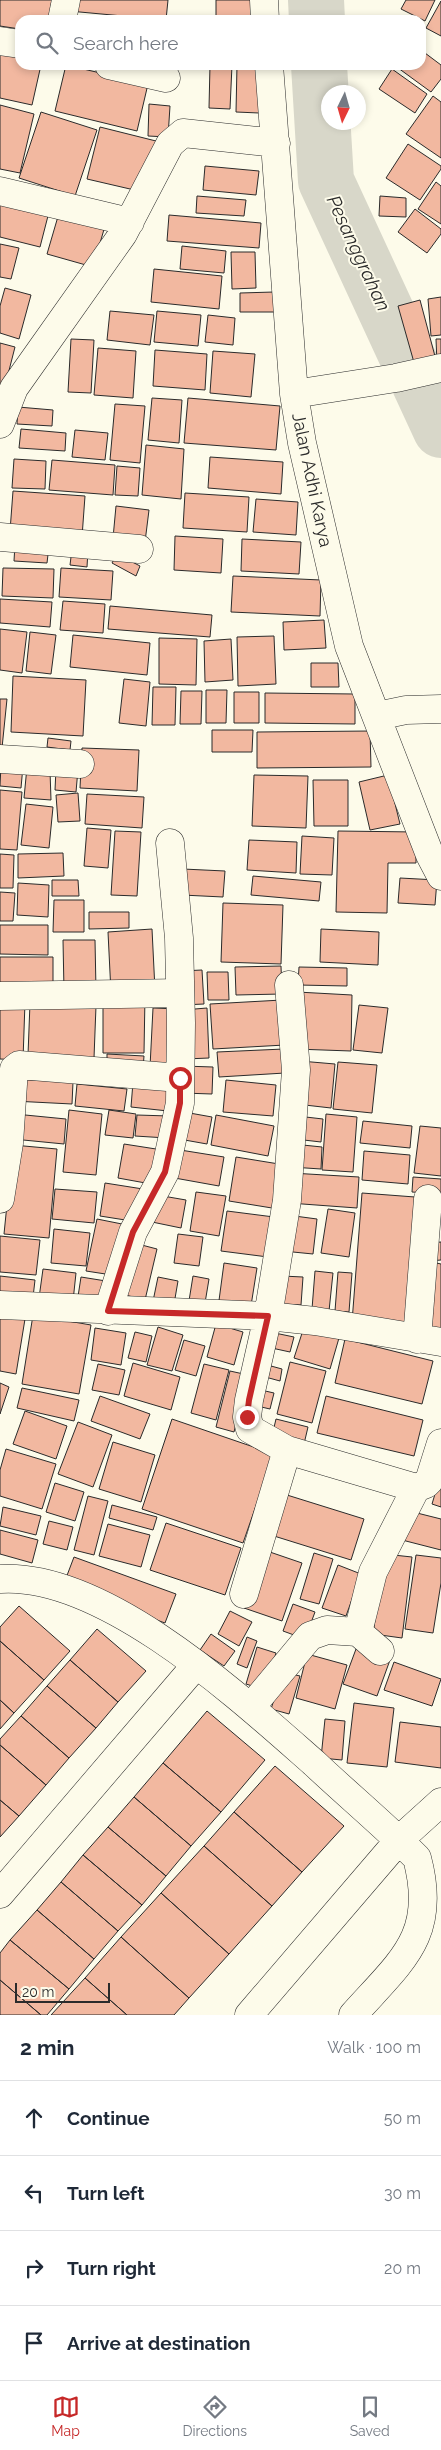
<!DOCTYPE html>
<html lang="en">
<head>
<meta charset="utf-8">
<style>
  body { margin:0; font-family:Raleway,sans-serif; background:#f2f2f3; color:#1f2937 }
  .compass { position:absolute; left:321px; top:85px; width:45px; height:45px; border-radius:50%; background:#fff; box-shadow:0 2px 8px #0003; rotate:185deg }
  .scale { position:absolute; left:15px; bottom:12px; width:95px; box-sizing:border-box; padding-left:5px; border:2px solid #2b2b2b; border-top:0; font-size:14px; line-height:18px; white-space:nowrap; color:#2b2b2b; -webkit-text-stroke:4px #fdfbea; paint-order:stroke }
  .stop { position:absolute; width:15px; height:15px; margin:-11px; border:4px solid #c62828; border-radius:50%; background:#fff }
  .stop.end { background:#c62828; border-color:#fff; box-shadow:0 1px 5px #0008 }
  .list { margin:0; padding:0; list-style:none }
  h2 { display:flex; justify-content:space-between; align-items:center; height:65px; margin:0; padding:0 20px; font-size:21px }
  h2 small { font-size:16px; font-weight:400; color:#747a83 }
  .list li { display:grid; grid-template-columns:32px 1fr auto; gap:15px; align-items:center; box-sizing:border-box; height:75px; padding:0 20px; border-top:1px solid #e0e1e3 }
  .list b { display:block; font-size:19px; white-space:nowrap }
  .list em { font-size:16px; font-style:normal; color:#747a83 }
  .icon { flex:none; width:28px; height:28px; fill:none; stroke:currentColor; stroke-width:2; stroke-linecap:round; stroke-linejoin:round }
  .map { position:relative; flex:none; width:441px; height:2015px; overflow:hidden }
  .search { position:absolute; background:#fff; box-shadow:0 2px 8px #0003; left:15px; right:15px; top:15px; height:55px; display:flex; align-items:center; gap:12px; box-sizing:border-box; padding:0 18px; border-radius:15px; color:#747a83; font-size:19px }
  .sheet { height:365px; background:#fff }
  nav { display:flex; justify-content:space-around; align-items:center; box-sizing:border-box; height:70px; border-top:1px solid #e0e1e3; background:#fff; font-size:14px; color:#747a83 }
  nav a { display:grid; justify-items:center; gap:2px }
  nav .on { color:#c62828 }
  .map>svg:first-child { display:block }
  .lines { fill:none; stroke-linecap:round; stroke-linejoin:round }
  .river { stroke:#d8d7c9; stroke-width:56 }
  .building { fill:#f2b8a0; stroke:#2b2b2b }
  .minor-casing { stroke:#2b2b2b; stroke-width:29 }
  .minor { stroke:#fdfbea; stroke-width:28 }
  .route { stroke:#c62828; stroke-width:6 }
  .labels { text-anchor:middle; stroke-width:4; stroke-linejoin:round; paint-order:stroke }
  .street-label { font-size:18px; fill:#2b2b2b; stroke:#fdfbea }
  .water-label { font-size:19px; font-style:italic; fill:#2b2b2b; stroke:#fdfbea }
</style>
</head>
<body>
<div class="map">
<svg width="441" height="2015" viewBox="0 0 441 2015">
  <rect width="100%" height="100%" fill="#fdfbea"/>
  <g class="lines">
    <path class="river" d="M316 0 317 20
      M319 65 326 181 441 430"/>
  </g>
  <path class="building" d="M0 0H52L49 20H20V29L0 26Z
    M71 0H168L166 20 69 11Z
    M216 0H252L251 20H216Z
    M406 0H435L425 21 401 9Z
    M441 1V36L426 28Z
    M65 15 114 20H65Z
    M20 47V65H41L32 105 0 98V53Z
    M421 50 441 65V79L431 92 394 65H421Z
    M66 65 148 84 137 131 55 111Z
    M210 65H232L230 109 209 108Z
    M237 65H261L259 113 236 112Z
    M392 69 427 94 415 113 379 89Z
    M433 96 441 102V158L406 134Z
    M149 104 170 106 168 137 148 136Z
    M0 105 34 114 20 173 0 169Z
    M41 112 97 130 75 196 19 178Z
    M100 127 156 141 143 192 87 179Z
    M408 144 441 166V169L420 200 386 178Z
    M205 166 259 171 256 195 203 190Z
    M436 182 441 186V224L418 209Z
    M197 196 246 200 244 216 196 213Z
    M380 196 406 198V217L379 216Z
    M0 200 49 212 40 247 0 237Z
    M415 209 441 229V234L427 253 398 232Z
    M59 213 105 226 93 267 47 254Z
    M169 215 261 223 259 248 167 241Z
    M0 244 19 248 11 279 0 277Z
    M182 246 226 251 224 273 180 269Z
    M231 252H255L256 288 232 289Z
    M154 269 222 276 219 309 151 302Z
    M5 288 31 295 19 339 0 333V306Z
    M274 292 275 312H240V293Z
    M441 297V335L431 336 428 299Z
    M420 300 436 360 415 366 398 306Z
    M110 311 154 315 150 345 107 340Z
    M157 311 201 315 198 346 154 342Z
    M208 315 235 318 233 345 205 342Z
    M71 339 94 340 91 393 68 392Z
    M436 339H441V364H437Z
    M0 343 15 347 3 394 0 393Z
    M98 348 136 351 133 398 94 395Z
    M155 350 207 354 205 390 153 386Z
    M213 351 255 354 251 397 210 393Z
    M152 398 182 400 179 443 148 440Z
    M188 398 280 406 276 450 184 443Z
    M115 404 145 406 140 463 110 460Z
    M18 407 53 410 52 426 17 424Z
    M21 429 66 433 65 451 19 448Z
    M75 430 108 433 105 460 72 457Z
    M146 445 184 449 181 499 142 495Z
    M210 457 283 462 281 494 208 488Z
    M14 459 46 461 45 489 12 488Z
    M52 460 115 465 113 495 49 490Z
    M117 466 140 468 138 496 115 495Z
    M13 491 85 496 82 537 10 531Z
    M185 493 249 497 247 532 183 528Z
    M256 499 298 502 296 535 253 532Z
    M116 506 149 510 145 542 113 538Z
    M175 536 223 539 221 573 174 570Z
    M242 539 301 542 299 574 241 571Z
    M15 544 49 546 47 563 14 561Z
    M72 549 88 550 87 567 70 565Z
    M117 554 140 566 136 576 112 563Z
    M3 568 54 569 53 598 2 596Z
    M61 568 113 571 111 600 59 597Z
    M233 576 321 580 320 616 231 612Z
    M0 599 52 602 50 627 0 623Z
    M63 601 105 604 103 633 60 630Z
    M110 606 212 615 210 637 108 629Z
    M324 620 326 648 284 650 283 622Z
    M0 629 27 632 22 673 0 670Z
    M30 632 56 635 51 674 26 671Z
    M73 635 150 643 147 675 70 667Z
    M274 636 276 684 238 686 237 637Z
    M159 638 197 639 196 685 159 684Z
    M231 639 233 680 205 682 204 641Z
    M311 663H338L339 687H311Z
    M13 676 86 680 83 736 11 732Z
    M124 679 150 682 146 726 119 723Z
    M153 687H176L175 725H152Z
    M206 690H227L226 723H206Z
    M181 691H202L201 724H180Z
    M234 692H259V723H234Z
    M265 693 355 694V724L265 723Z
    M0 699H7L2 748H0Z
    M212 730H253L252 752H212Z
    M370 731 371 767 257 768V732Z
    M48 738 71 741 70 750 47 747Z
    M82 748 139 750 137 791 80 788Z
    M1 765 23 766 21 788 0 786Z
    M27 767 50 771 51 800 24 798Z
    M56 769H78L76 792 55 790Z
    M254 775 308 776 306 828 252 826Z
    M388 775 400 824 370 830 359 782Z
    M313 780H348V826H314Z
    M0 790 22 792 17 850 0 849Z
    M78 793 80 821 58 822 56 795Z
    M87 794 144 797 142 828 85 824Z
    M26 804 53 807 49 848 21 845Z
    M87 828 111 830 108 868 84 866Z
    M115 831 141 832 137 896 111 895Z
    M338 831 416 832V863H388L387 913 336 912Z
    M302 836 334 838 332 875 300 874Z
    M249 840 297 842 296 873 247 870Z
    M63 853 64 876 18 878V854Z
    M0 854 14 855 13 888H0Z
    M183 869 225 871 223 897 182 895Z
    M253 876 321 882 319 901 251 895Z
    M400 878 437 880 435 905 398 903Z
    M52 880H78L79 896H52Z
    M18 883 49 885 48 917 17 915Z
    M0 892 15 893 13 921H0Z
    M54 900H84V932H53Z
    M223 903 283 905 281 964 221 962Z
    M89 912H129V928L89 929Z
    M0 925H48V955L0 954Z
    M152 929 155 990 111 993 108 932Z
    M321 929 379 932 378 965 320 962Z
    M63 940H95L96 990 64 991Z
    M0 957H53V991H0Z
    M281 966 282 994 236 995 235 967Z
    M299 967 347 968V986L298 985Z
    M202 970 204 1004 182 1005 181 971Z
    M207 972H228L229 1000H208Z
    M297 992 352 995 351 1051 295 1049Z
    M103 996H145L144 1053H103Z
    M282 1000 285 1045 213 1049 210 1004Z
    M0 1001 25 1002 23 1060 0 1059Z
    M30 1003 96 1006 94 1058 28 1055Z
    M359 1005 388 1008 382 1053 353 1050Z
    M153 1008 179 1009 177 1068 150 1067Z
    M207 1008 209 1058 185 1059 183 1010Z
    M284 1049 285 1073 219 1077 217 1052Z
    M107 1054 144 1056 143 1069 107 1067Z
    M300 1061 335 1064 331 1108 296 1104Z
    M338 1062 377 1065 372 1113 333 1109Z
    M183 1066 213 1067 212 1094 182 1093Z
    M15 1079 73 1082 72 1104 13 1101Z
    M226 1080 276 1085 273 1116 223 1112Z
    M133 1082 171 1085 168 1111 131 1107Z
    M77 1084 127 1089 124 1111 75 1106Z
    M69 1110 102 1114 96 1175 63 1172Z
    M109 1110 136 1114 133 1138 105 1135Z
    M184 1112 212 1117 207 1144 179 1139Z
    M15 1114 66 1119 64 1144 13 1139Z
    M326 1114 357 1117 353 1172 322 1170Z
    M137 1115 169 1116 167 1138 135 1136Z
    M216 1115 274 1126 268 1156 211 1145Z
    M297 1116 323 1119 321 1142 295 1139Z
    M363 1121 412 1126 410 1148 360 1143Z
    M420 1126 441 1128V1176L414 1173Z
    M124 1144 156 1149 151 1184 118 1178Z
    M293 1144 322 1147 321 1169 291 1167Z
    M13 1145 57 1149 49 1238 4 1234Z
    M174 1149 224 1157 219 1186 169 1177Z
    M364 1151 410 1155 408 1184 362 1180Z
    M236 1157 279 1164 272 1208 229 1201Z
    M291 1173 359 1177 357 1208 289 1203Z
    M413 1177 441 1179V1194L412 1192Z
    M105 1183 143 1189 138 1222 100 1216Z
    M55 1189 97 1192 94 1223 52 1219Z
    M196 1192 226 1196 219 1236 190 1231Z
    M362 1193 415 1197 405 1326 352 1322Z
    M157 1195 186 1200 181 1228 152 1222Z
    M328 1209 355 1213 349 1257 321 1253Z
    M227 1211 274 1217 268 1257 221 1251Z
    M287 1215 317 1219 313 1254 283 1251Z
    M97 1219 122 1224 112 1275 86 1271Z
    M54 1229 90 1233 86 1266 51 1263Z
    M178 1234 203 1237 199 1266 174 1263Z
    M0 1236 40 1240 36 1275 0 1272Z
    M441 1242V1260L429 1261 428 1243Z
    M134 1243 157 1249 145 1300 121 1294Z
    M432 1262 441 1264V1334L419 1331Z
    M224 1263 257 1268 250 1312 218 1308Z
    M43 1269 76 1273 73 1301 39 1298Z
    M315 1271 333 1273 329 1311 312 1309Z
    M338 1272 352 1273 349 1312 335 1311Z
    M0 1276 35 1280 32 1306 0 1302Z
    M193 1276 209 1279 204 1309 188 1307Z
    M282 1276 303 1277 301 1305 280 1304Z
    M81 1277 106 1281 102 1307 77 1303Z
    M158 1277 178 1281 173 1310 152 1306Z
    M0 1315 25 1319 16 1374 0 1371Z
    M33 1315 91 1325 79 1394 22 1384Z
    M216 1324 243 1332 234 1365 207 1357Z
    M158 1327 183 1335 172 1371 147 1365Z
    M304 1327 339 1338 330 1369 294 1358Z
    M95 1328 126 1333 121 1365 91 1360Z
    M135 1332 152 1336 146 1362 128 1358Z
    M270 1332 294 1337 290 1352 267 1347Z
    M345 1339 433 1361 422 1404 335 1383Z
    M184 1340 205 1346 196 1376 175 1370Z
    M290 1362 326 1371 312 1423 277 1414Z
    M133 1363 180 1377 171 1410 124 1396Z
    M260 1363 282 1369 280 1381 258 1375Z
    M98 1364 125 1370 119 1395 92 1390Z
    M204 1364 229 1370 216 1420 191 1413Z
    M230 1371 248 1375 234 1432 216 1427Z
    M0 1383 9 1387 0 1414Z
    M22 1388 79 1400 74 1421 17 1408Z
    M261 1390 274 1393 270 1409 257 1406Z
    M100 1396 150 1414 140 1439 91 1421Z
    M326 1396 423 1420 414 1456 317 1433Z
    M25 1411 67 1426 56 1459 13 1444Z
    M172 1419 274 1454 243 1543 142 1509Z
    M276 1419 308 1427 304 1444 272 1436Z
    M78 1422 112 1435 93 1487 58 1474Z
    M113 1442 155 1455 141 1502 99 1489Z
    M6 1449 56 1464 42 1509 0 1496V1470Z
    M441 1474V1507L432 1504Z
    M55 1483 84 1492 75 1521 46 1512Z
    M287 1495 364 1519 351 1560 274 1536Z
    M88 1496 108 1501 94 1555 74 1550Z
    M112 1505 157 1517 153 1530 109 1518Z
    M3 1507 41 1516 36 1535 0 1526Z
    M409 1511 441 1519V1550L402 1540Z
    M49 1521 73 1527 67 1550 43 1544Z
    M166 1523 241 1548 225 1595 150 1570Z
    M108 1524 150 1535 141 1567 99 1556Z
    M0 1530 38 1540 32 1563 0 1554Z
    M264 1550 302 1563 282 1621 244 1608Z
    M314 1553 333 1559 319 1604 300 1599Z
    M384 1554 412 1557 402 1638 373 1634Z
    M416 1555 441 1558V1583L433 1633 405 1629Z
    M74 1557 176 1594 165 1623 63 1586Z
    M338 1565 361 1574 346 1616 322 1608Z
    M293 1604 315 1612 305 1639 283 1631Z
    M19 1606 70 1651 44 1680 0 1641V1627Z
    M230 1611 252 1622 239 1646 218 1634Z
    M97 1629 146 1671 118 1702 70 1660Z
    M211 1634 235 1651 224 1666 200 1650Z
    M247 1637 257 1641 247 1668 237 1664Z
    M0 1641 44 1680 14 1713 0 1700Z
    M257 1647 276 1653 265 1690 246 1684Z
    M356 1649 390 1660 377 1696 343 1684Z
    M307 1654 347 1665 335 1709 296 1698Z
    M70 1660 118 1702 96 1728 47 1686Z
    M394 1662 441 1679 432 1706 384 1690Z
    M283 1672 300 1676 289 1714 271 1709Z
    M47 1686 96 1728 69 1758 21 1716Z
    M0 1700 14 1713 0 1729Z
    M354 1703 394 1708 387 1767 347 1763Z
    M207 1711 265 1760 221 1812 163 1763Z
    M21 1716 69 1758 46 1785 0 1745V1739Z
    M325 1719 345 1721 342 1760 321 1758Z
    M400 1722 441 1727V1768L395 1762Z
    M0 1745 46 1785 19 1816 0 1800Z
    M163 1763 221 1812 191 1846 134 1797Z
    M275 1766 344 1826 302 1872 234 1812Z
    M134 1797 191 1846 166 1876 108 1827Z
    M0 1800 19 1816 0 1837Z
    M234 1812 302 1872 272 1906 204 1846Z
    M108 1827 166 1876 142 1905 83 1855Z
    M204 1846 272 1906 229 1954 161 1893Z
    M83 1855 142 1905 118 1931 61 1882Z
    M61 1882 118 1931 94 1959 37 1910Z
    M161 1893 229 1954 189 1998 121 1937Z
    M37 1910 94 1959 69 1989 10 1940Z
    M121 1937 189 1998 174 2015H127L85 1978Z
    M10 1940 69 1989 47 2015H41L0 1980V1953Z
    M85 1978 127 2015H51Z
    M0 1980 41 2015H0Z"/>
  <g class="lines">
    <g class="minor-casing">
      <path id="minor" d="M264 0 265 20
        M62 20 66 0
        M0 41 20 44
        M109 65 166 78
        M269 65 294 394 302 443 349 646 430 855 441 876
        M0 191 130 222
        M294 394 396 378 441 368
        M0 424 14 388 123 234 170 144 183 133 276 143
        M0 537 139 549
        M377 716 406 710 441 709
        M0 759 80 764
        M0 996 180 993
        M0 1199 9 1143 14 1069 19 1065 180 1078
        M0 1305 268 1316 315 1321 441 1342
        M108 1311 133 1232 165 1172 180 1103 181 1023 179 938 170 843
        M417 1339 428 1199
        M287 1450 416 1488 426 1484 429 1481 441 1443
        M0 1579C104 1572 240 1698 314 1763 348 1795 384 1825 417 1858 438 1936 401 1961 353 2015
        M244 1594 287 1450 250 1429 247 1417 249 1400 268 1316 287 1200 296 1070 289 985
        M358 1632 373 1572 416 1488
        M251 1707 310 1636 327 1630 358 1632 380 1651
        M0 1894 196 1665
        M249 2015 399 1840 441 1802"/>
    </g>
    <use href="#minor" class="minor"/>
  </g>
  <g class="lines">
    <path class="route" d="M180 1078V1103L165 1172 133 1232 108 1311 268 1316 249 1400 247 1417"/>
  </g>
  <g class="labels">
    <g class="street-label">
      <text transform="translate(312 480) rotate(78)" y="6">Jalan Adhi Karya</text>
    </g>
    <g class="water-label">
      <text transform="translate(359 253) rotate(65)" y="7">Pesanggrahan</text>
    </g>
  </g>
</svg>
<svg class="compass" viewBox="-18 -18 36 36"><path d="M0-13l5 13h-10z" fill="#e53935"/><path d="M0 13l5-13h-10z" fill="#747a83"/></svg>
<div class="scale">20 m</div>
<div class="stop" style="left:180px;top:1078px"></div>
<div class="stop end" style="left:247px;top:1417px"></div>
<div class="search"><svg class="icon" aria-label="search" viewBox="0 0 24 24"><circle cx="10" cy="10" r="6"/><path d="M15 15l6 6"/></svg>Search here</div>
</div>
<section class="sheet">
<h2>2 min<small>Walk · 100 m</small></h2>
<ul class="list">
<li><svg class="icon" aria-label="ahead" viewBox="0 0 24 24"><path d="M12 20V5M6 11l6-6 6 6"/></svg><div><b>Continue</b></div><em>50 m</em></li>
<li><svg class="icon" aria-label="left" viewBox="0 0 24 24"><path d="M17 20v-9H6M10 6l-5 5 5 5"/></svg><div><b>Turn left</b></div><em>30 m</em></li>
<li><svg class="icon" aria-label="right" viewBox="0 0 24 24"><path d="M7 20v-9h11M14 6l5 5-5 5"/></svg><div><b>Turn right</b></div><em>20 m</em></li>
<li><svg class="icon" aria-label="arrive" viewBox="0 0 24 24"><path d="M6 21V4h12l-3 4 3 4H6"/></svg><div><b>Arrive at destination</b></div></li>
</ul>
</section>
<nav>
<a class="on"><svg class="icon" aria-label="map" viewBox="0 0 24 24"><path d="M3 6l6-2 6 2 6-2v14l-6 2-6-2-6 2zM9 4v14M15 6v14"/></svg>Map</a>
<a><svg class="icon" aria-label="directions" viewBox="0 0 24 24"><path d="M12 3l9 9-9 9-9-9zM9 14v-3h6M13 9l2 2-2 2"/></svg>Directions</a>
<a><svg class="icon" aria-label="saved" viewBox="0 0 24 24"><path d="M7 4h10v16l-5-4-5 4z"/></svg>Saved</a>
</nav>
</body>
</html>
